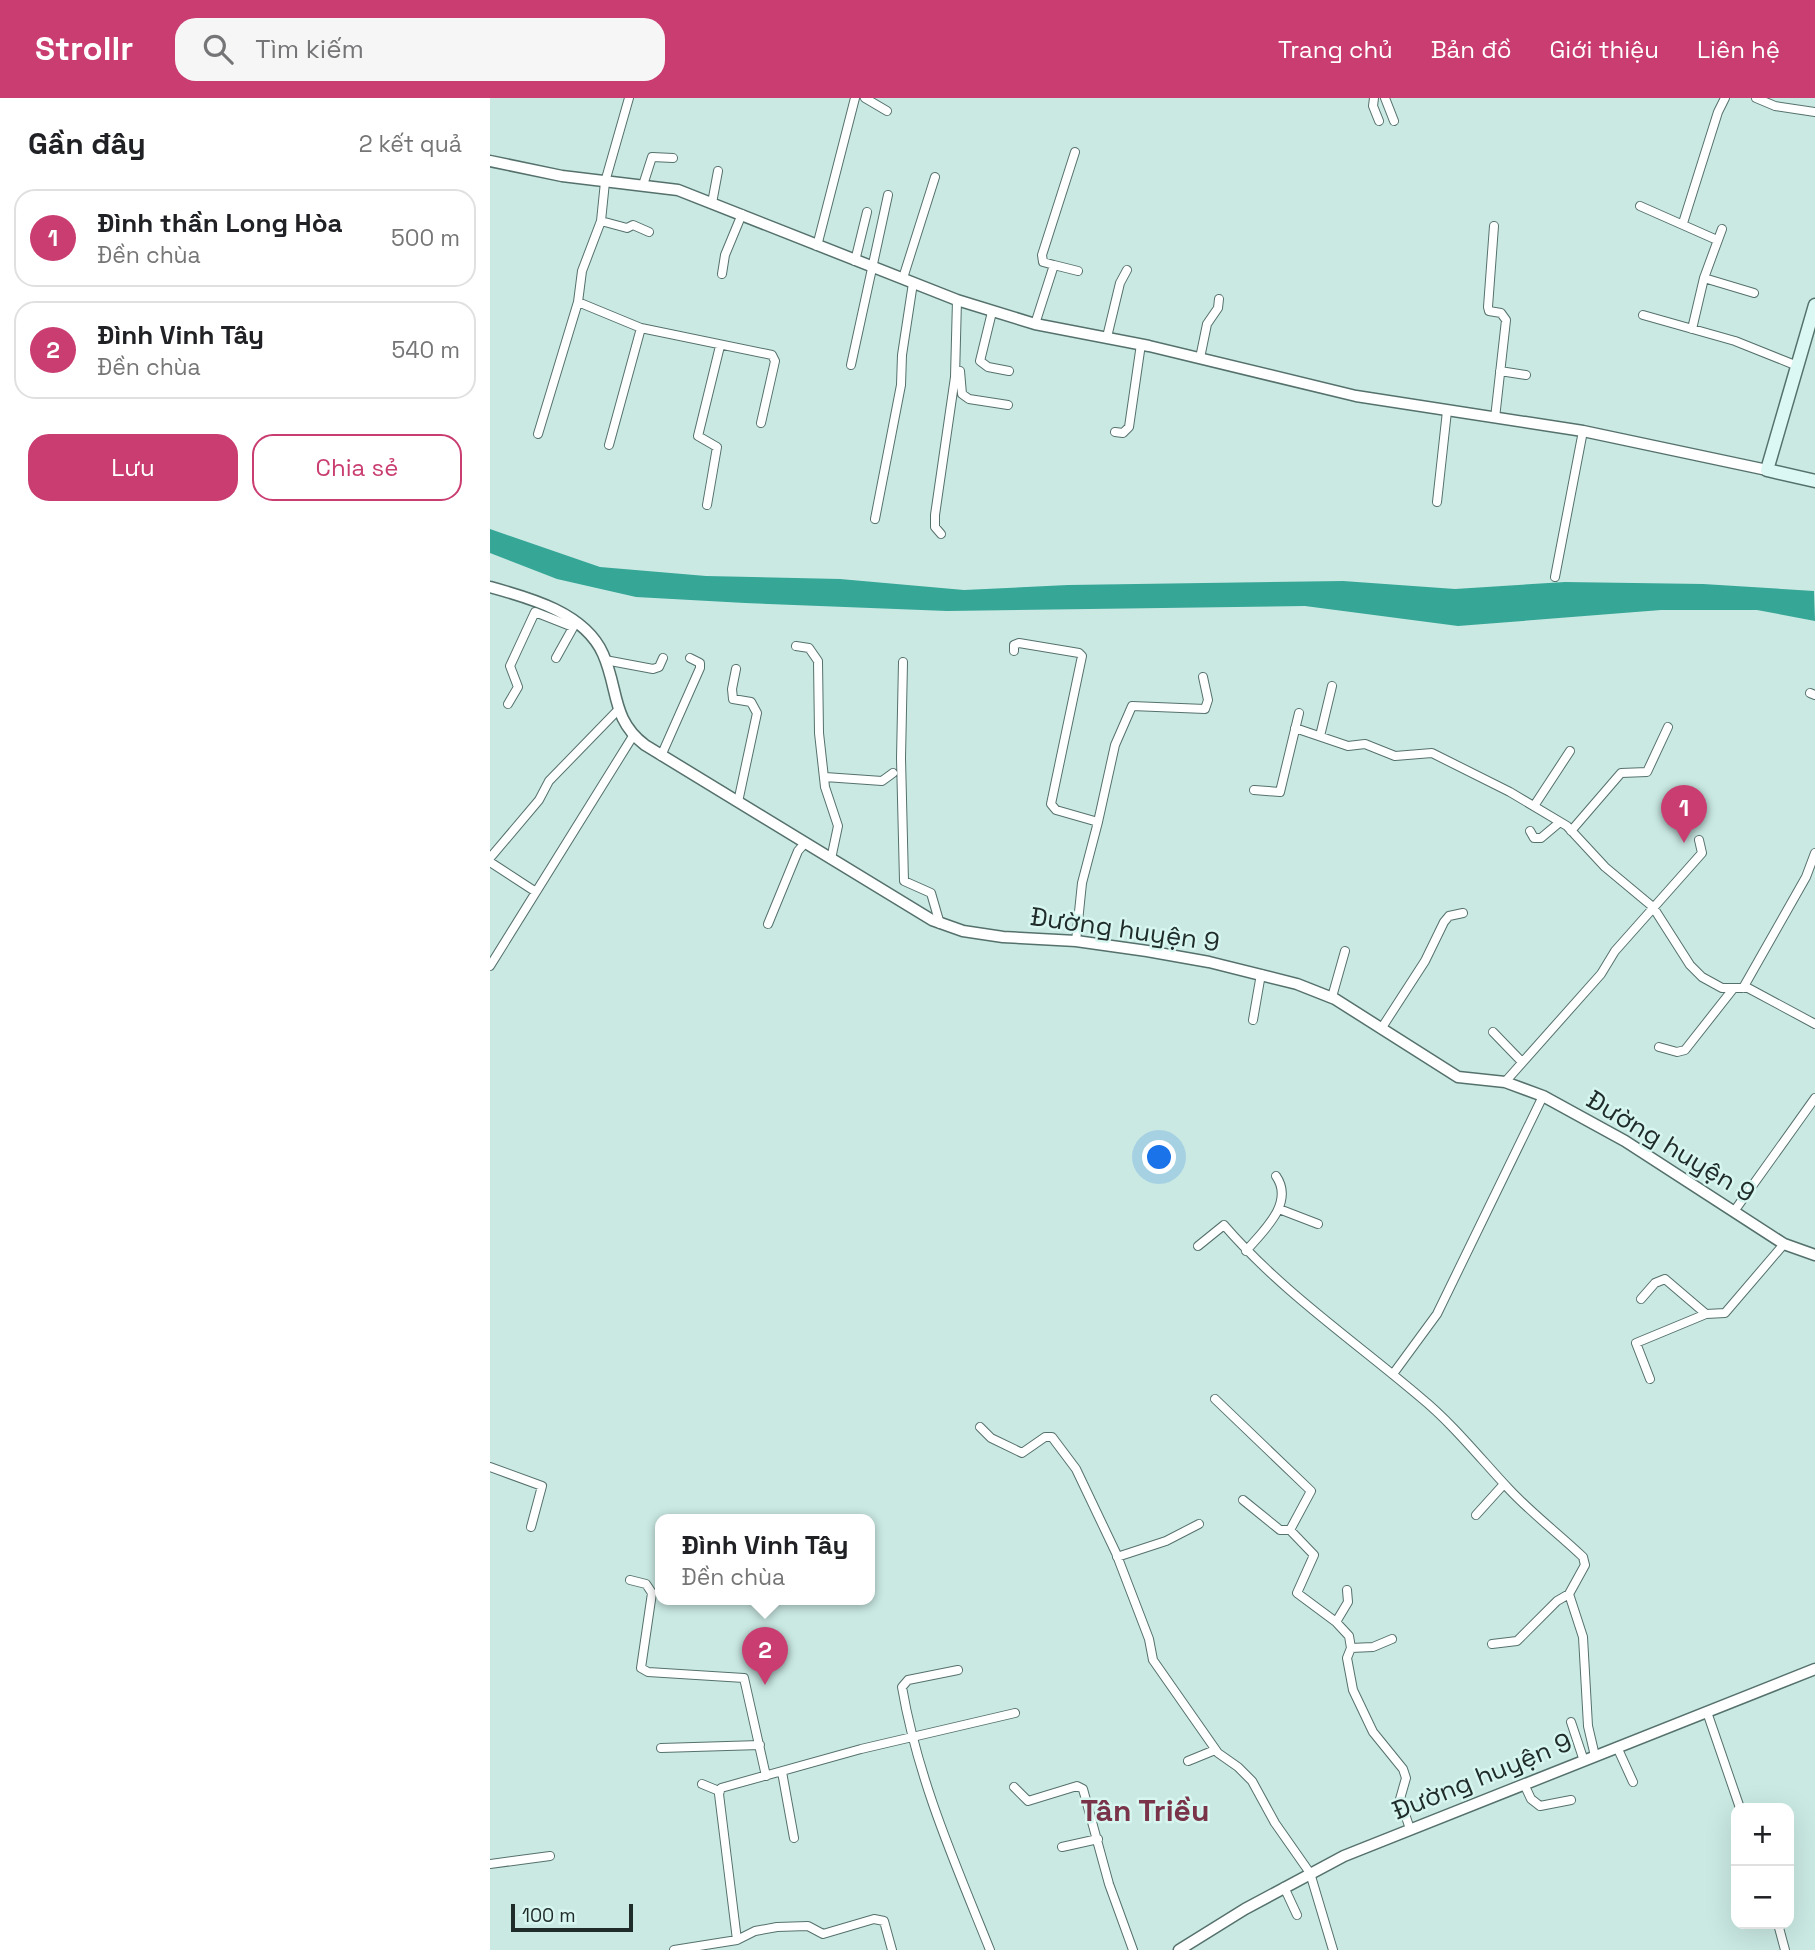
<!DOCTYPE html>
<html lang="vi">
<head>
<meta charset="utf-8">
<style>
  body { margin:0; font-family:"Space Grotesk",sans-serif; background:#f6f6f6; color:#202124 }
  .controls { position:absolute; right:21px; bottom:21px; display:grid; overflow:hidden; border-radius:14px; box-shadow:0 7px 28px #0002 }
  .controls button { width:63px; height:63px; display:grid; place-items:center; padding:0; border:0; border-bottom:2px solid #e0e0e0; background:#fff; color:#202124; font:35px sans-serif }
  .scale { position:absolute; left:21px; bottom:18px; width:122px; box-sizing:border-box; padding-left:7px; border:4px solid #202c29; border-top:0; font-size:19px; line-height:24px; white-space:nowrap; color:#202c29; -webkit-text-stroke:5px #d7f6f0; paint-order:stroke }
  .you { position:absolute; left:670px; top:1060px; width:24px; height:24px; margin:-18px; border:5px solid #fff; border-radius:50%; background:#1a73e8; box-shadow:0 0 0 10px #1a73e833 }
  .badge { display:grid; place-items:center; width:46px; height:46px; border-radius:50%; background:#c93d70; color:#fff; font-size:23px; font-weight:700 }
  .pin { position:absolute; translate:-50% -58px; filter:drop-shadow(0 2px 4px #0008) }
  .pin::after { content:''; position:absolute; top:37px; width:24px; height:21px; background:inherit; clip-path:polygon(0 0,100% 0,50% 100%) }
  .popup { position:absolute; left:165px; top:1416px; width:220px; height:91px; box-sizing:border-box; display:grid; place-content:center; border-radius:14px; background:#fff; filter:drop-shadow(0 2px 5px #0005); font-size:23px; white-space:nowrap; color:#757577 }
  .popup b { font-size:26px; color:#202124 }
  .popup::after { content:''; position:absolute; left:50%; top:100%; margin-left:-14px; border:14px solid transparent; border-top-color:#fff }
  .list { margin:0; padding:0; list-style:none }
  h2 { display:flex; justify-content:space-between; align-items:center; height:91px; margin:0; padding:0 28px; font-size:30px }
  h2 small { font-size:23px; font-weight:400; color:#757577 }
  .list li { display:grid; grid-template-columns:46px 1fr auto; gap:21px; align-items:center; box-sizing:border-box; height:98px; margin:0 14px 14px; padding:0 14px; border:2px solid #e0e0e0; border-radius:21px }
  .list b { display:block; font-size:26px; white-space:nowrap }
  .list p { margin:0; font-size:23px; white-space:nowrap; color:#757577 }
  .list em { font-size:23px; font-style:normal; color:#757577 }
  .actions { display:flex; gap:14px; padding:21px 28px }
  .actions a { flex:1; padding:16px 0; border:2px solid #c93d70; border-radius:21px; text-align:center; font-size:24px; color:#c93d70 }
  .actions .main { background:#c93d70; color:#fff }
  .icon { flex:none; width:38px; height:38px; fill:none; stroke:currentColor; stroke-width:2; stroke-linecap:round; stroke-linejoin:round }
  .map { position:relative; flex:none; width:1325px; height:1852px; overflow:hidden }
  header { display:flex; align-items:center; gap:42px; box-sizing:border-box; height:98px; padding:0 35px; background:#c93d70; color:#fff }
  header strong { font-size:33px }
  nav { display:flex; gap:38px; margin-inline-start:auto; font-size:24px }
  .search { width:490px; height:63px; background:#f6f6f6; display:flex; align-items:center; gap:18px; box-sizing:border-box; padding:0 24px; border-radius:21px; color:#757577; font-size:26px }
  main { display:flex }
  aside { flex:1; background:#fff }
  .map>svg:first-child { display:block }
  .water { fill:#36a697 }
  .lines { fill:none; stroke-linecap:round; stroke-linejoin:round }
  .minor-casing { stroke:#55716c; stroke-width:10 }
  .tertiary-casing { stroke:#55716c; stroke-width:13 }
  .secondary-casing { stroke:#55716c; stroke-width:15 }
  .minor { stroke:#fff; stroke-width:8 }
  .tertiary { stroke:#fff; stroke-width:10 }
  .secondary { stroke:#dcf8f4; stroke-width:12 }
  .labels { text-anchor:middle; stroke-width:5; stroke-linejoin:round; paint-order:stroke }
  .street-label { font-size:26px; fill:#202c29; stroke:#d7f6f0 }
  .quarter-label { font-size:30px; font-weight:bold; fill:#7a344a; stroke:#d7f6f0 }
</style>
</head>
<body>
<header>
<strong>Strollr</strong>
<div class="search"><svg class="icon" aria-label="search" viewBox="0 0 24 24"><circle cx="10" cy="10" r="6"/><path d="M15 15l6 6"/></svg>Tìm kiếm</div>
<nav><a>Trang chủ</a><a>Bản đồ</a><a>Giới thiệu</a><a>Liên hệ</a></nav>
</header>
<main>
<aside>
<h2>Gần đây<small>2 kết quả</small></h2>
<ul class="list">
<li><span class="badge">1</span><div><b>Đình thần Long Hòa</b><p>Đền chùa</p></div><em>500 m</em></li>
<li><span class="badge">2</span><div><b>Đình Vinh Tây</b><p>Đền chùa</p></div><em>540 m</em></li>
</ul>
<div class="actions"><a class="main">Lưu</a><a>Chia sẻ</a></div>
</aside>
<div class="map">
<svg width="1325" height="1852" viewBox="0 0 1325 1852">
  <rect width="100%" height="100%" fill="#cae9e3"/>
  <path class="water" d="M0 431 110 469 216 478 350 481 474 492 578 487 853 483 965 491 1075 484 1213 486 1324 493 1325 523 1267 512H1171L968 528 815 508 457 513 255 505 146 499 67 481 0 455Z"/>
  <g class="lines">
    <g class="minor-casing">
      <path id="minor" d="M139 0 115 84 111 123 137 130 143 127 159 134
        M375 0 397 13
        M884 0 883 8 889 23
        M895 0 904 23
        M1266 0 1285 8 1325 14
        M153 87 162 59 183 60
        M222 105 228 73
        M1150 108 1227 142
        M1193 125 1228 14 1235 0
        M1004 128 998 209 999 213 1011 215 1016 222 1005 320
        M327 148 365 0
        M365 163 377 114
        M564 167 553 164 552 157 585 54
        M232 176 235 157 252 116
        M413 180 445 79
        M1214 180 1264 195
        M88 204 151 230 119 347
        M502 214 490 263 498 269 519 273
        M1153 217 1245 243 1305 267
        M545 226 564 167 588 173
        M151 230 282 257 285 263 271 325
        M1202 231 1214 180 1232 131
        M617 239 630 185 637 172
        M710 260 717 226 728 210 729 201
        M361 267 398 97
        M470 273 472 296 479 301 518 307
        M1010 273 1036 277
        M625 334 633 335 639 329 651 246
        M48 336 88 204 92 173 111 123
        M947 404 957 313
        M217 407 227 349 208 338 230 248
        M385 421 411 287 412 257 423 185
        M451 436 445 429V417L465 279 467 202
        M1065 479 1093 333
        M306 548 319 550 328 563 329 635 335 689 348 728 341 761
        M524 553V547L529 545 589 555 592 558 561 706 566 712 608 724 592 785 586 843
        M66 560 85 526
        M115 562 163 571 169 569 173 560
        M413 564 411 660 414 783 441 795 450 826
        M246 571 242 591 243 601 261 604 267 615 248 704
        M1320 595 1325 597
        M18 606 28 589 20 568 45 514 83 529
        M805 630 858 648 875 646 905 658 942 655 1020 694 1077 728 1115 769 1163 809 1200 867 1212 879 1232 890H1258L1325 926
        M830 638 842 588
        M171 658 210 570V565L200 560
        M335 679 392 683 403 675
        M764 692 790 694 809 615
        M1044 708 1080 653
        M608 724 625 647 642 608 715 611 718 602 713 579
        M1040 733 1044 740H1051L1070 724
        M1081 733 1131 675 1157 674 1178 629
        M0 760 49 702 59 683 128 612
        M0 764 46 794
        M278 826 308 753 315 745
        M0 868 143 638
        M1253 890 1316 779 1325 755
        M842 899 855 853
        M763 922 771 876
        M891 931 935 863 954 824 959 818 973 815
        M1003 934 1032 964
        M1169 949 1187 954 1195 952 1243 891
        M1015 984 1111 876 1125 853 1212 755 1209 742
        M789 1111 828 1126
        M1245 1112 1325 1000
        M708 1148 734 1127C791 1193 863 1242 930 1299 963 1326 989 1359 1018 1390 1041 1415 1069 1436 1093 1459L1095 1467 1079 1496 1093 1539 1098 1628 1105 1658
        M756 1153C773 1133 805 1105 786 1078
        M1151 1201 1165 1185 1175 1181 1216 1216 1235 1215 1294 1146
        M903 1276 947 1216 1053 998
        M1160 1281 1146 1245 1216 1216
        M725 1301 821 1393 800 1432 824 1457 807 1495 846 1524 859 1538 861 1550 857 1560 863 1592 883 1634 913 1671 916 1680 910 1701 920 1731
        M490 1329 501 1340 532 1355 555 1339H562L586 1371 626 1455 659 1541 663 1562 728 1655 748 1669 762 1683 785 1725 820 1775 843 1852
        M0 1369 52 1388 41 1429
        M753 1402 790 1432H800
        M986 1417 1014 1386
        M627 1459 676 1443 709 1426
        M140 1482 156 1486 162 1495 151 1570 158 1574 254 1580 276 1678
        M846 1524 858 1504 857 1492
        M1002 1546 1027 1543 1067 1503 1079 1496
        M861 1550 883 1549 902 1541
        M468 1572 418 1582 412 1589C428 1682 465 1765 500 1852
        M1217 1614 1250 1710
        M1081 1624 1094 1663
        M1127 1649 1143 1684
        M171 1650 270 1647
        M698 1663 725 1652
        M292 1674 304 1740
        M212 1686 229 1693
        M1034 1686 1041 1701 1050 1708 1081 1702
        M524 1689 538 1703 587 1688 593 1691 619 1786 643 1852
        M572 1749 608 1741
        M0 1766 60 1758
        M794 1789 807 1817
        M1288 1826 1295 1852
        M247 1842 229 1696 231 1690 371 1651 525 1615
        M184 1852 247 1842 265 1833 287 1829 318 1828 333 1836 384 1821 394 1823 402 1852"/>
    </g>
    <g class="tertiary-casing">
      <path id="tertiary" d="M0 63 72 78 188 92 467 202 545 226 659 248 866 298 1093 333 1277 372
        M0 489C40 500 95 515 113 556 129 592 121 621 155 647L442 822 473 833 513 839 586 843 657 853 719 864 807 886 845 901 968 979 1015 984 1053 998 1135 1043 1294 1146 1325 1157
        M689 1852 755 1811 854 1758 1325 1571"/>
    </g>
    <g class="secondary-casing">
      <path id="secondary" d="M1325 207 1277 372 1325 383"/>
    </g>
    <use href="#minor" class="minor"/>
    <use href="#tertiary" class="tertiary"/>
    <use href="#secondary" class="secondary"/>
  </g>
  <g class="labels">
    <g class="street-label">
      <text transform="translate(635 831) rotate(8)" y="9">Đường huyện 9</text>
      <text transform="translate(1181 1048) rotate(31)" y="9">Đường huyện 9</text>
      <text transform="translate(992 1678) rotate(-22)" y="9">Đường huyện 9</text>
    </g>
    <g class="quarter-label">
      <text x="655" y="1723">Tân Triều</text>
    </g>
  </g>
</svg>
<div class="controls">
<button>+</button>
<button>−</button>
</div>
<div class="scale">100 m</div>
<div class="you"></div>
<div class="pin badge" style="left:1194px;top:745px">1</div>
<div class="pin badge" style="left:275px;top:1587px">2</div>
<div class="popup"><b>Đình Vinh Tây</b>Đền chùa</div>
</div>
</main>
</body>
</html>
